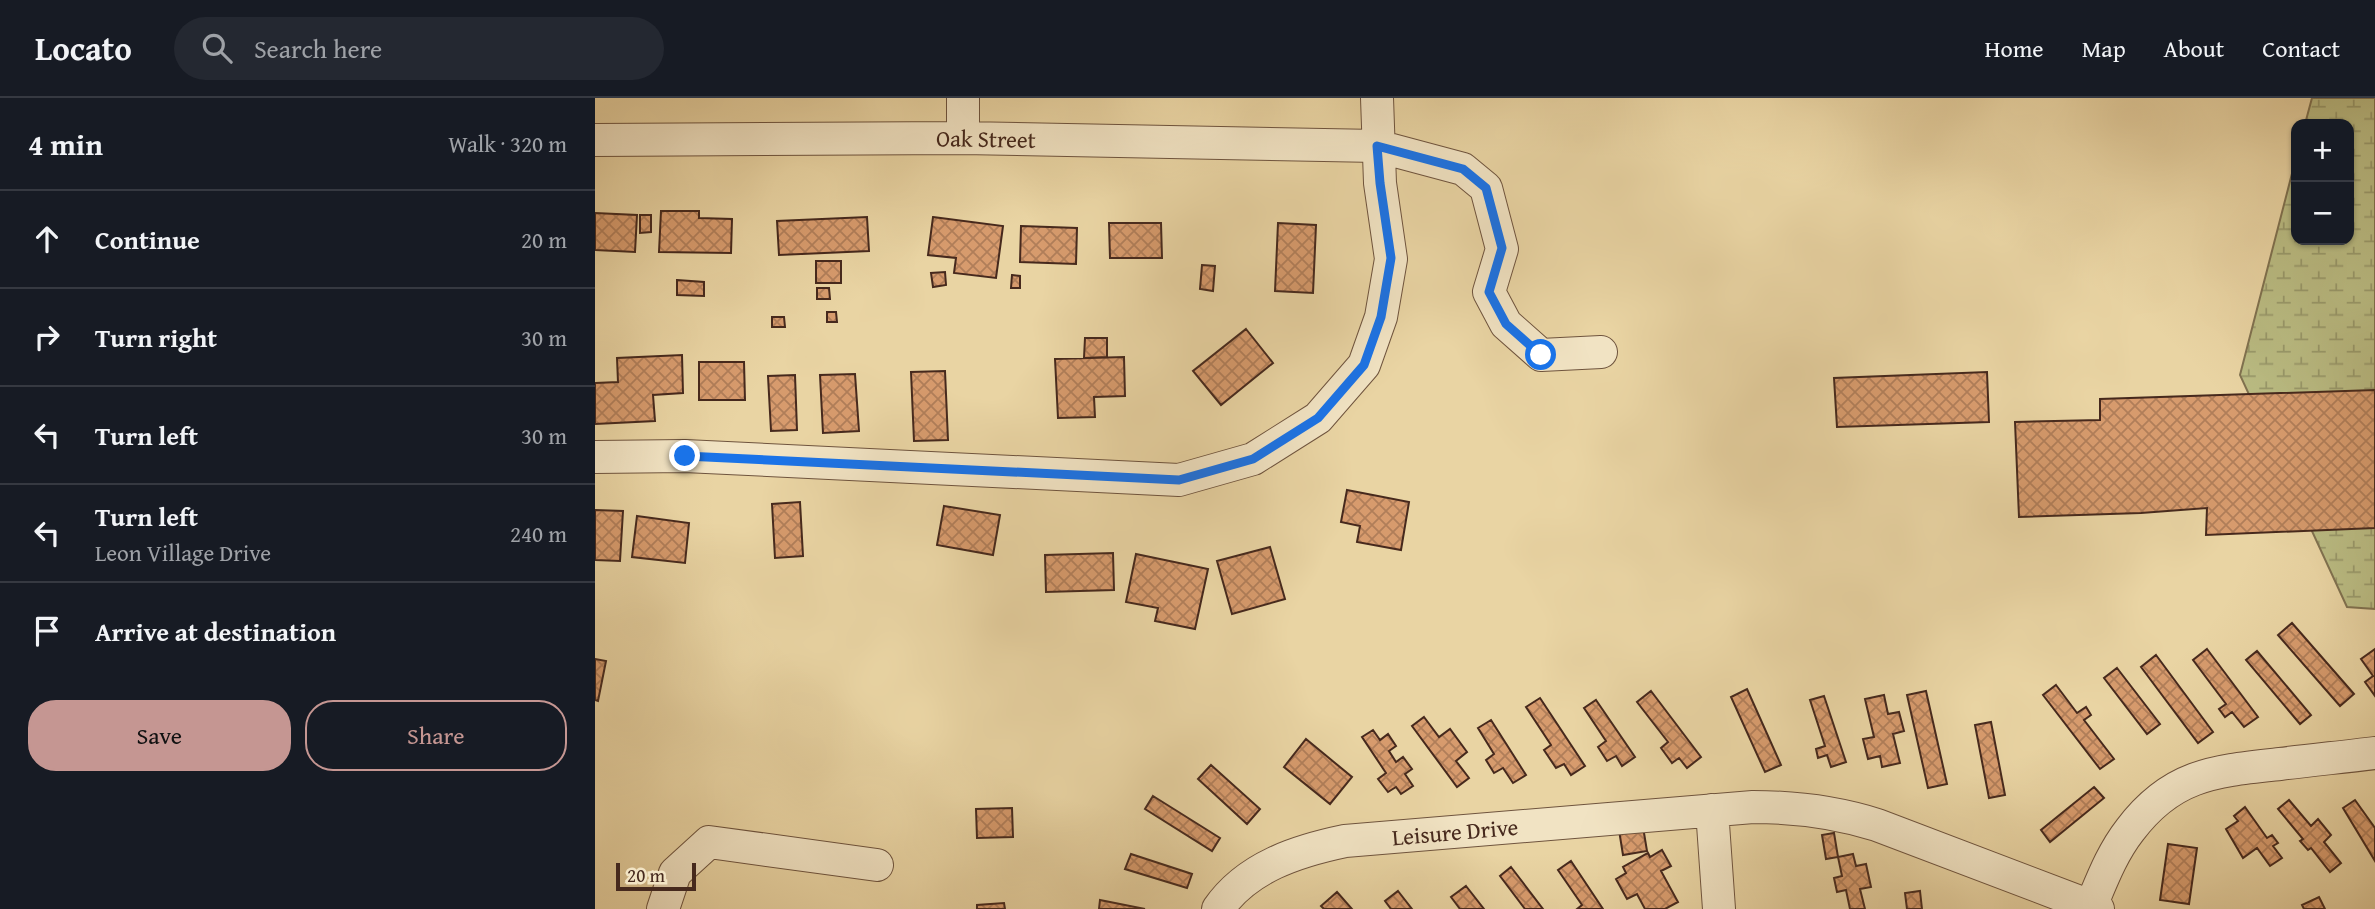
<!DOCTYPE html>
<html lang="en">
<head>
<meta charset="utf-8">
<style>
  body { margin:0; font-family:"Gentium Book Plus",serif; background:#242831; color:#f1f3f6 }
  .controls { position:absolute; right:21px; top:21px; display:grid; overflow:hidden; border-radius:14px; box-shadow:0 2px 5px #0004 }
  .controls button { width:63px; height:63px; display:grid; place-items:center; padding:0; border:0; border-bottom:2px solid #363941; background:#171b24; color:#f1f3f6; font:35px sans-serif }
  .scale { position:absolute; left:21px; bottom:18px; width:80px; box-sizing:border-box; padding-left:7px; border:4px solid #46291d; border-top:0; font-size:19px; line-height:24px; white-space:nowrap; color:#46291d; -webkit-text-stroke:5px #f1e3c3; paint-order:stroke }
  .stop { position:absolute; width:21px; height:21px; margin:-16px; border:5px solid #1a73e8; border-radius:50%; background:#fff }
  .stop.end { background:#1a73e8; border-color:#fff; box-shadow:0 2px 7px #0008 }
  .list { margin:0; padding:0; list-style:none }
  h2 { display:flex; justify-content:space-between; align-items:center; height:91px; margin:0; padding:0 28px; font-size:30px }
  h2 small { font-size:23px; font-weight:400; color:#9ea1a6 }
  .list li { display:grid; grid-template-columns:46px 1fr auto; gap:21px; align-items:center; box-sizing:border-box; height:98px; padding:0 28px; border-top:2px solid #363941 }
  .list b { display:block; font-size:26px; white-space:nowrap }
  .list p { margin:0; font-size:23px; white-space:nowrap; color:#9ea1a6 }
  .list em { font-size:23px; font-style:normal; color:#9ea1a6 }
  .actions { display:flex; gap:14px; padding:21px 28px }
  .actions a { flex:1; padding:16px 0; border:2px solid #c59692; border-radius:28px; text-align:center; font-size:24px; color:#c59692 }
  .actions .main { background:#c59692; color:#111 }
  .icon { flex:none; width:38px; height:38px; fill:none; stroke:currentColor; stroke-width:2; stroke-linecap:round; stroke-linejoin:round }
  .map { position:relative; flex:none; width:1780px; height:811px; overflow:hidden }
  header { display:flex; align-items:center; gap:42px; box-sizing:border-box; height:98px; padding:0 35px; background:#171b24; border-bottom:2px solid #363941 }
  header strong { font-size:33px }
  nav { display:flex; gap:38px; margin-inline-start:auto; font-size:24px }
  .search { width:490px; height:63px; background:#242831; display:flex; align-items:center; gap:18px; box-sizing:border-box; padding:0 24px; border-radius:38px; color:#9ea1a6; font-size:26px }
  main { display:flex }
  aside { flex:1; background:#171b24 }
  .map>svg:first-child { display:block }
  .wetland { fill:url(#wetland-marsh); stroke:#807250; stroke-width:2 }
  .building { fill:url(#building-cross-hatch); stroke:#46291d; stroke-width:2 }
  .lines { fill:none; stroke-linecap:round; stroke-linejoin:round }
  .minor-casing { stroke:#6f543e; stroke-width:34 }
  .minor { stroke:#f1e3c3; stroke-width:32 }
  .route { stroke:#1a73e8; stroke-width:9 }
  .labels { text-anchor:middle; stroke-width:7; stroke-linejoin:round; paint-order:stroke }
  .street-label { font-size:23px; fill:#46291d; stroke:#f1e3c3 }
</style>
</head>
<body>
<header>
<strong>Locato</strong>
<div class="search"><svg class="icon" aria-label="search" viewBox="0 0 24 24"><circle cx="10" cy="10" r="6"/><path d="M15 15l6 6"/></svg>Search here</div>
<nav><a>Home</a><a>Map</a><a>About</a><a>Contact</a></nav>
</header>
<main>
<aside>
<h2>4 min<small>Walk · 320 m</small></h2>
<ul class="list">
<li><svg class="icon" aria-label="ahead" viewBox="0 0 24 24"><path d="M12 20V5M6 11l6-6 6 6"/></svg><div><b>Continue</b></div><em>20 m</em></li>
<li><svg class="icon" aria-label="right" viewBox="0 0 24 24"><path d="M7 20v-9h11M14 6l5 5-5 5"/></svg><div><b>Turn right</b></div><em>30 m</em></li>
<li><svg class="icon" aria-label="left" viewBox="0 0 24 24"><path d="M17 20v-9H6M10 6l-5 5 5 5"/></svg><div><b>Turn left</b></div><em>30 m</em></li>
<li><svg class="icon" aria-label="left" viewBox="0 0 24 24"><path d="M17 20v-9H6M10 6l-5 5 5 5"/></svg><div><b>Turn left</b><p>Leon Village Drive</p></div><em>240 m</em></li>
<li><svg class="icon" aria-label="arrive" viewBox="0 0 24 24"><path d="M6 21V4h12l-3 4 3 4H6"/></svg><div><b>Arrive at destination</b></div></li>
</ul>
<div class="actions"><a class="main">Save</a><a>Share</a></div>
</aside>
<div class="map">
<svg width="1780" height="811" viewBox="0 0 1780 811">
  <defs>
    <pattern id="wetland-marsh" width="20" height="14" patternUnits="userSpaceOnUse" patternTransform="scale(1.75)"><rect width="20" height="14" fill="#babc83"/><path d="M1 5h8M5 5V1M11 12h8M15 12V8" fill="none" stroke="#99996b"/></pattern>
    <pattern id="building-cross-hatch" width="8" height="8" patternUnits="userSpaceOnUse" patternTransform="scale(1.75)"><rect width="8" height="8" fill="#d79b6d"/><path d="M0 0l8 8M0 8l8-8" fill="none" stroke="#b07e59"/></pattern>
  </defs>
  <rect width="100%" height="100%" fill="#e9d4a3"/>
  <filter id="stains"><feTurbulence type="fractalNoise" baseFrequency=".00286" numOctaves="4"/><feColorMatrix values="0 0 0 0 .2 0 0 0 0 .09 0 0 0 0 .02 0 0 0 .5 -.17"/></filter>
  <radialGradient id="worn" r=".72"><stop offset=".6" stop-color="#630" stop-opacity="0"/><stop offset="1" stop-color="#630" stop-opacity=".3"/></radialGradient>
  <path class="wetland" d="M1717 0H1780V511L1752 509 1645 277 1701 60V142H1754V26H1710Z"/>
  <path class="building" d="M66 113H104V120L137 121 136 155 64 154Z
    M0 115 42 117 40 154 0 152Z
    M45 117H56V134L45 135Z
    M272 119 274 153 184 157 182 123Z
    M338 119 408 128 401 180 359 175 361 160 333 157Z
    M514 125H566L567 160H515Z
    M683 125 721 127 718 195 680 193Z
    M426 128 482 130 481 166 425 164Z
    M221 163H246V185H221Z
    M607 167 620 168 618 193 605 191Z
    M350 174 351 187 338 189 336 175Z
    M417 177 425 178V190H416Z
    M82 182 109 184V198L82 197Z
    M222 190H234L235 201H222Z
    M232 214H241L242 224H232Z
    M177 219H189L190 229H177Z
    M651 231 678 265 626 307 598 273Z
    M490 240H512V259L489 260Z
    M87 257 88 295 58 297 60 323 0 326V285L23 284 22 260Z
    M529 259 530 298 499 299 500 319 463 320 460 261Z
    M104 264H149L150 302H104Z
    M350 273 353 342 319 343 316 274Z
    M1392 274 1394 324 1242 329 1239 280Z
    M260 276 264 333 228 335 225 277Z
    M200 277 202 332 176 333 173 278Z
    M1780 292V430L1611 437 1612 410 1546 415 1424 419 1420 324 1505 322V301Z
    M752 392 814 404 806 452 762 444 765 428 746 424Z
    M205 404 208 458 180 460 177 406Z
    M349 408 405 417 398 457 342 447Z
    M0 412 28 413 25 463 0 462Z
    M42 418 94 425 90 465 37 459Z
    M675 449 690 501 637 516 622 463Z
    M518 455 519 492 451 494 450 457Z
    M541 456 613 471 600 531 560 523 563 510 531 504Z
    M1697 525 1759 596 1745 608 1683 537Z
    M1612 551 1663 619 1649 629 1637 614 1630 619 1624 611 1631 606 1598 562Z
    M1780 551V598L1770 584 1778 578 1766 561Z
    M1662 553 1716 617 1705 626 1651 562Z
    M1561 557 1618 634 1603 645 1546 569Z
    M0 561 11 563 3 603 0 602Z
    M1522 570 1565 626 1552 636 1509 580Z
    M1461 587 1482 615 1491 609 1496 617 1489 622 1519 661 1505 671 1448 597Z
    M1152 591 1186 667 1170 674 1136 599Z
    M1056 593 1106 659 1092 670 1084 660 1077 665 1066 650 1073 644 1042 604Z
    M1331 593 1352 686 1333 690 1312 597Z
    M1289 597 1293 616 1304 614 1309 633 1298 636 1305 665 1287 669 1285 658 1273 661 1268 641 1279 639 1270 601Z
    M1229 598 1251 664 1236 669 1232 657 1223 660 1221 651 1230 648 1215 602Z
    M945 600 990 668 976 677 969 666 961 670 949 652 956 647 931 609Z
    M1001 602 1040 659 1027 668 1021 658 1012 663 1003 649 1011 643 989 610Z
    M829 619 844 639 855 631 872 654 861 663 874 680 862 689 817 628Z
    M896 622 931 677 918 685 908 670 899 675 891 662 899 656 883 630Z
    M1396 624 1410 697 1394 700 1380 627Z
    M778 632 785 642 793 636 801 648 794 653 801 664 808 659 817 671 810 676 818 688 806 696 801 689 793 694 783 681 791 675 767 639Z
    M711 641 757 679 735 706 689 669Z
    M616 667 665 711 652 726 603 681Z
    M1499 689 1509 700 1455 744 1446 732Z
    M558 698 625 740 617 753 550 711Z
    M1694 702 1716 728 1723 721 1736 737 1729 744 1746 765 1735 774 1716 750 1713 752 1705 743 1708 741 1683 711Z
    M1760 702 1780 730V763L1748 710Z
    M1650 709 1672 740 1677 737 1683 745 1678 748 1687 760 1675 768 1662 750 1648 760 1631 731 1643 723 1639 718Z
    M417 710 418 739 382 740 381 711Z
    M1048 729 1052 753 1028 757 1024 732Z
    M1239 735 1243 759 1231 761 1227 737Z
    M1573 746 1602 750 1594 806 1565 802Z
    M1067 752 1076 768 1066 773 1083 804 1070 811H1050L1042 796 1032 801 1021 781 1031 775 1028 769 1053 755 1055 759Z
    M536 756 597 776 592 790 530 771Z
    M1258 756 1261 768 1271 766 1276 789 1265 791 1270 811H1255L1251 792 1242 794 1239 780 1247 778 1243 759Z
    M976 763 1008 811H982L987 807 963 772Z
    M916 769 948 811H930L905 778Z
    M871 788 889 811H865L856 799Z
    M803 793 817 811H796L790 803Z
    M1325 793 1327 811H1312L1310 795Z
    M742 794 757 811H729L726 808Z
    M1724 799 1730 811H1709L1707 807Z
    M505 802 550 811H504Z
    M409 805 410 811H382V807Z"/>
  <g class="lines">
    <g class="minor-casing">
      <path id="minor" d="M368 40V0
        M0 42 368 40 782 48 868 71 891 90 907 151 894 194 911 226 946 257 1006 254
        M0 359 90 358 584 382 658 361 723 320 769 267 786 219 796 161 785 85 782 0
        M1117 712 1124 811
        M1496 808C1507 782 1517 755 1535 732 1577 676 1620 673 1685 666 1716 662 1748 659 1780 655
        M68 811 80 775 114 744 282 767
        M623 811C652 769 702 753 750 743L1158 709C1201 709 1241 714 1282 727L1503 811"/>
    </g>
    <use href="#minor" class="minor"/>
  </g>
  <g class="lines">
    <path class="route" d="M90 358 584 382 658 361 723 320 769 267 786 219 796 160 785 85 782 48 868 71 891 90 907 150 894 194 911 226 946 257"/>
  </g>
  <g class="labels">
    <g class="street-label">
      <text transform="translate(391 41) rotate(1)" y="8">Oak Street</text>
      <text transform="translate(860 734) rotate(-5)" y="8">Leisure Drive</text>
    </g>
  </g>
  <rect width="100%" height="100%" filter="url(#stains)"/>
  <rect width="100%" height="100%" fill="url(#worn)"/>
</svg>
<div class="controls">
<button>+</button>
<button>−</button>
</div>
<div class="scale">20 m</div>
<div class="stop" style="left:946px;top:257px"></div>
<div class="stop end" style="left:90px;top:358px"></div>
</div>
</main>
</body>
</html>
